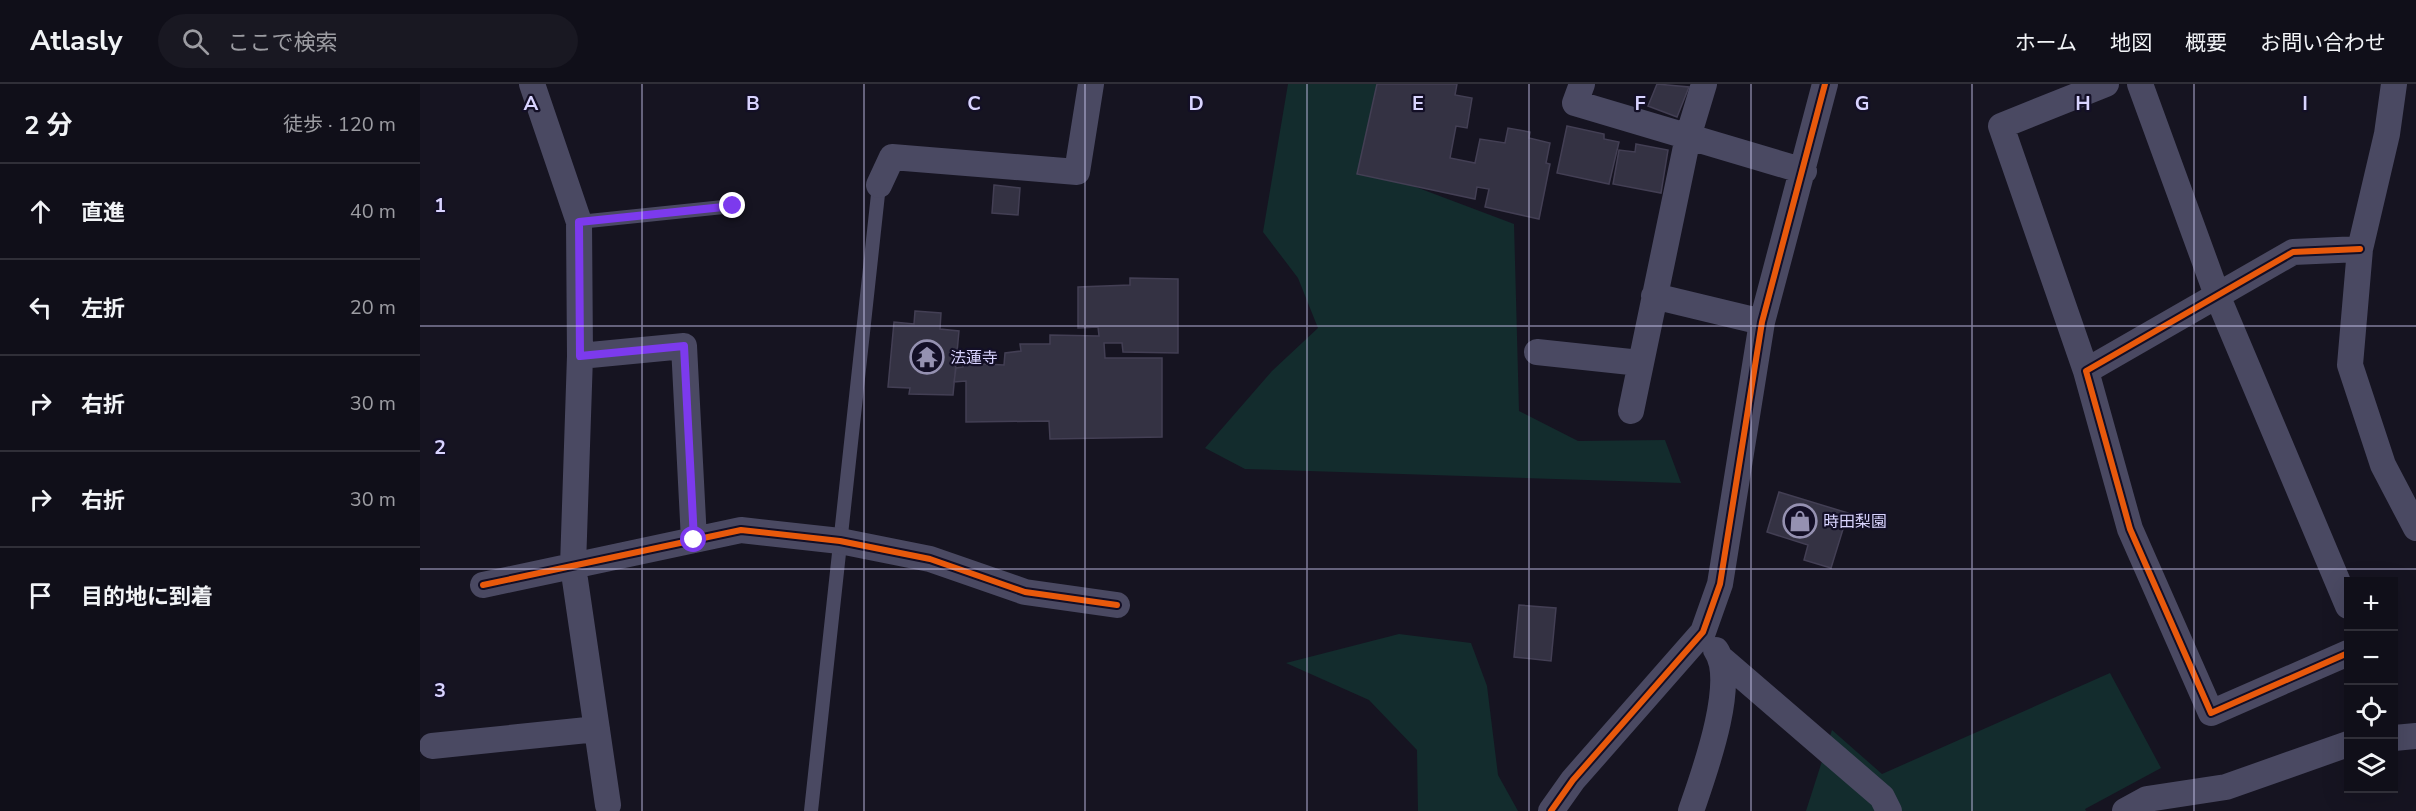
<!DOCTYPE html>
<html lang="ja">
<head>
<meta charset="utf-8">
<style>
  body { margin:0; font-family:"Nunito Sans","Noto Sans JP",sans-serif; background:#191822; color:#f1f3f6 }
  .controls { position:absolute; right:18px; bottom:18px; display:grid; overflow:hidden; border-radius:0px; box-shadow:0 6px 24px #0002 }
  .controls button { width:54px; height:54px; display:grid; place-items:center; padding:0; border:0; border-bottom:2px solid #302f38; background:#100f19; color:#f1f3f6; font:30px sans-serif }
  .stop { position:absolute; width:18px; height:18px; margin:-14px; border:4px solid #7c3aed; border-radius:50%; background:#fff }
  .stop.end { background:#7c3aed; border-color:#fff; box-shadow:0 2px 6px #0008 }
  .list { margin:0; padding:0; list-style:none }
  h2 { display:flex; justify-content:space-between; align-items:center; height:78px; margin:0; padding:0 24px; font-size:26px }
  h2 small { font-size:20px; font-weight:400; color:#9c9ca2 }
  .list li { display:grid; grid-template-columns:39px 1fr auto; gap:18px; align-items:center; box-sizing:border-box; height:96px; padding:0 24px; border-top:2px solid #302f38 }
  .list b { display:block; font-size:22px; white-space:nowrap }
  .list em { font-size:20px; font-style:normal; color:#9c9ca2 }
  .icon { flex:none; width:33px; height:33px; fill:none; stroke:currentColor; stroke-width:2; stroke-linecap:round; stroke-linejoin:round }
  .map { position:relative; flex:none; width:1996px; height:727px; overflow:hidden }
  header { display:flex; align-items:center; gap:36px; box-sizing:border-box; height:84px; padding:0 30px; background:#100f19; border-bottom:2px solid #302f38 }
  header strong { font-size:28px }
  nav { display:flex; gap:33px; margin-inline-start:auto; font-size:21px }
  .search { width:420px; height:54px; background:#191822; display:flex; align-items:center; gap:15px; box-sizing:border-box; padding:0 21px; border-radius:33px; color:#9c9ca2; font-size:22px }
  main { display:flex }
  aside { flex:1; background:#100f19 }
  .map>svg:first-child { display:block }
  .green { fill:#132c2d }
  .building { fill:#343243; stroke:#433f54; stroke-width:1.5 }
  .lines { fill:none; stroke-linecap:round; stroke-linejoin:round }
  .service { stroke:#4a4962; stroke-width:14 }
  .minor { stroke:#4a4962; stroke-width:26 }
  .cycleway-casing { stroke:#130f26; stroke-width:10 }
  .cycleway { stroke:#e8590c; stroke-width:6 }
  .route { stroke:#7c3aed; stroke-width:8 }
  .grid { fill:none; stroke:#d9d4ff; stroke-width:1.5; stroke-opacity:0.55 }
  .labels { text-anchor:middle; stroke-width:4.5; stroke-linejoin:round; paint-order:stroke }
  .poi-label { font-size:16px; fill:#d9d4ff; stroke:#130f26; text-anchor:start }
  .grid-label { font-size:20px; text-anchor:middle; font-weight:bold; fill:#d9d4ff; stroke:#130f26; stroke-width:4.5; stroke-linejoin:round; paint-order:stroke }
</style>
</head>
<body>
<header>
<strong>Atlasly</strong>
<div class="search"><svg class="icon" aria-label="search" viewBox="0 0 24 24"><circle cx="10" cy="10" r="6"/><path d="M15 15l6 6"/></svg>ここで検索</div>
<nav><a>ホーム</a><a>地図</a><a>概要</a><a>お問い合わせ</a></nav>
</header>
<main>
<aside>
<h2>2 分<small>徒歩 · 120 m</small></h2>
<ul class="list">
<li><svg class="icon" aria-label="ahead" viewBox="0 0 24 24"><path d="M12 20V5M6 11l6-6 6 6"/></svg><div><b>直進</b></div><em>40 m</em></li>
<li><svg class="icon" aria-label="left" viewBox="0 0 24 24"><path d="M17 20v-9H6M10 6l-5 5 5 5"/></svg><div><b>左折</b></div><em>20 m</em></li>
<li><svg class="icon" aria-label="right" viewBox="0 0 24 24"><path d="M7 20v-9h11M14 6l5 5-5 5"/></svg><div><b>右折</b></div><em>30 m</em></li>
<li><svg class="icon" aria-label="right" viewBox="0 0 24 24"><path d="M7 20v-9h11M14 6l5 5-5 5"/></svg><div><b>右折</b></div><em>30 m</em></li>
<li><svg class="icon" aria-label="arrive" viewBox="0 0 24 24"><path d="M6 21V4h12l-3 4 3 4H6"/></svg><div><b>目的地に到着</b></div></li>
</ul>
</aside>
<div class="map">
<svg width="1996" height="727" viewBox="0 0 1996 727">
  <rect width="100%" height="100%" fill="#161421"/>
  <path class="green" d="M868 0H982L948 85 1094 140 1099 327 1158 357 1245 356 1261 399 825 385 785 364 852 287 898 244 878 194 843 148Z
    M979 550 1051 559 1067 602 1078 691 1098 727H998L997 666 949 616 866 579Z
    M1690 589 1741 684 1665 725 1666 727H1386L1412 646 1462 690Z"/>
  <path class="building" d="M957 0H1037L1035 11 1052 14 1047 44 1036 42 1030 74 1055 79 1060 55 1085 59 1088 44 1110 48 1109 54 1130 59 1126 79 1130 80 1119 135 1065 123 1069 105 1057 103 1055 115 937 90Z
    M1237 0 1269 3 1257 33 1228 22Z
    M1147 42 1184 50V55L1199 58 1189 100 1137 89Z
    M1216 60 1248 66 1241 109 1193 100 1199 66 1215 68Z
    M574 101 600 104 598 131 572 129Z
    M710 194 758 195V269L703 268 702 259H684L685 274H742V353L630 355 629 337 546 338V297L534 298 536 284 543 283 544 279 584 281 585 269 601 267 600 260H630V251L679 252 678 243 658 244V203L710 201Z
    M495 227 521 229 520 245 539 247 533 311 489 310 490 304 468 303 474 238 494 240Z
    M1359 408 1428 429 1411 484 1384 476 1388 461 1347 448Z
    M1099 521 1136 524 1131 577 1094 573Z"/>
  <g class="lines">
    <path class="service" d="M159 138 313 122
      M391 727 459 101"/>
    <path class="minor" d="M112 0 159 138 160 272 264 262 274 456
      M1162 0 1155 19 1384 87
      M1720 0 1797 211 1928 522
      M1974 0 1967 50 1940 165 1930 281 1963 381 1996 444
      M459 101 472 73 657 88 671 0
      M1234 212 1342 238
      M1117 268 1220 279
      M160 272 153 482 188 721
      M1666 287 1581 42 1686 0
      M1211 327 1268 53 1284 0
      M63 501 321 446 420 457 510 475 605 508 697 521
      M1928 569 1791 629 1710 445 1666 287 1873 168 1940 165
      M1303 576 1462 713 1469 727
      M1974 654 1996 652
      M12 662 177 645
      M1131 727 1153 696 1283 548 1300 500 1342 238 1405 0
      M1271 727C1283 692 1318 598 1296 566
      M1705 727 1727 715 1806 703 1928 660"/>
    <g class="cycleway-casing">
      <path id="cycleway" d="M63 501 321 446 420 457 510 475 605 508 697 521
        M1928 569 1791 629 1710 445 1666 287 1873 168 1940 165
        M1131 727 1153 696 1283 548 1300 500 1342 238 1405 0"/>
    </g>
    <use href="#cycleway" class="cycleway"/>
  </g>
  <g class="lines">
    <path class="route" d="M274 456 264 262 160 272 159 138 313 122"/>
  </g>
  <path class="grid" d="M222 0V727M444 0V727M665 0V727M887 0V727M1109 0V727M1331 0V727M1552 0V727M1774 0V727M0 242H1996M0 485H1996"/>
  <defs>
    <g id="temple-ring" transform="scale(1.725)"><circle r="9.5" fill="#130f26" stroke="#9591b1" stroke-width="1.5"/><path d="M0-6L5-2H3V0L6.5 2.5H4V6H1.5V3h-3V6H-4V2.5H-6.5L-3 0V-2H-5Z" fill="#9591b1"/></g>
    <g id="shop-ring" transform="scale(1.725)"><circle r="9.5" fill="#130f26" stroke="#9591b1" stroke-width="1.5"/><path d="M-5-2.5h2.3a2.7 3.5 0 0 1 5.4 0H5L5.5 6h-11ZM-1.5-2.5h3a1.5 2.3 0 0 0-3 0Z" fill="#9591b1"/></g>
  </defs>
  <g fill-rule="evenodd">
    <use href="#temple-ring" x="507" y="273"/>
    <use href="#shop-ring" x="1380" y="437"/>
  </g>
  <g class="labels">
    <g class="poi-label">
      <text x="530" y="279">法蓮寺</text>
      <text x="1403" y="443">時田梨園</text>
    </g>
  </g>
  <g class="grid-label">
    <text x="111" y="26">A</text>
    <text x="333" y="26">B</text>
    <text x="554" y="26">C</text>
    <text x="776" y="26">D</text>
    <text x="998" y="26">E</text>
    <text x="1220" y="26">F</text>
    <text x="1442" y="26">G</text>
    <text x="1663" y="26">H</text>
    <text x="1885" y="26">I</text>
    <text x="20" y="128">1</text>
    <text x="20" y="370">2</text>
    <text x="20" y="613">3</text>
  </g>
</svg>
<div class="controls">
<button>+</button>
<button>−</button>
<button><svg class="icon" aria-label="locate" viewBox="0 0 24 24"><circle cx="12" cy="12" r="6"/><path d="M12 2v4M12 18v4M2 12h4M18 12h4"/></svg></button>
<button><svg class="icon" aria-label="layers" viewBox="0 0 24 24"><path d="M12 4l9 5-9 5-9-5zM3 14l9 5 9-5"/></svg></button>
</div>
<div class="stop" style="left:274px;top:456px"></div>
<div class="stop end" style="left:313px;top:122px"></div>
</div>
</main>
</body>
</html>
